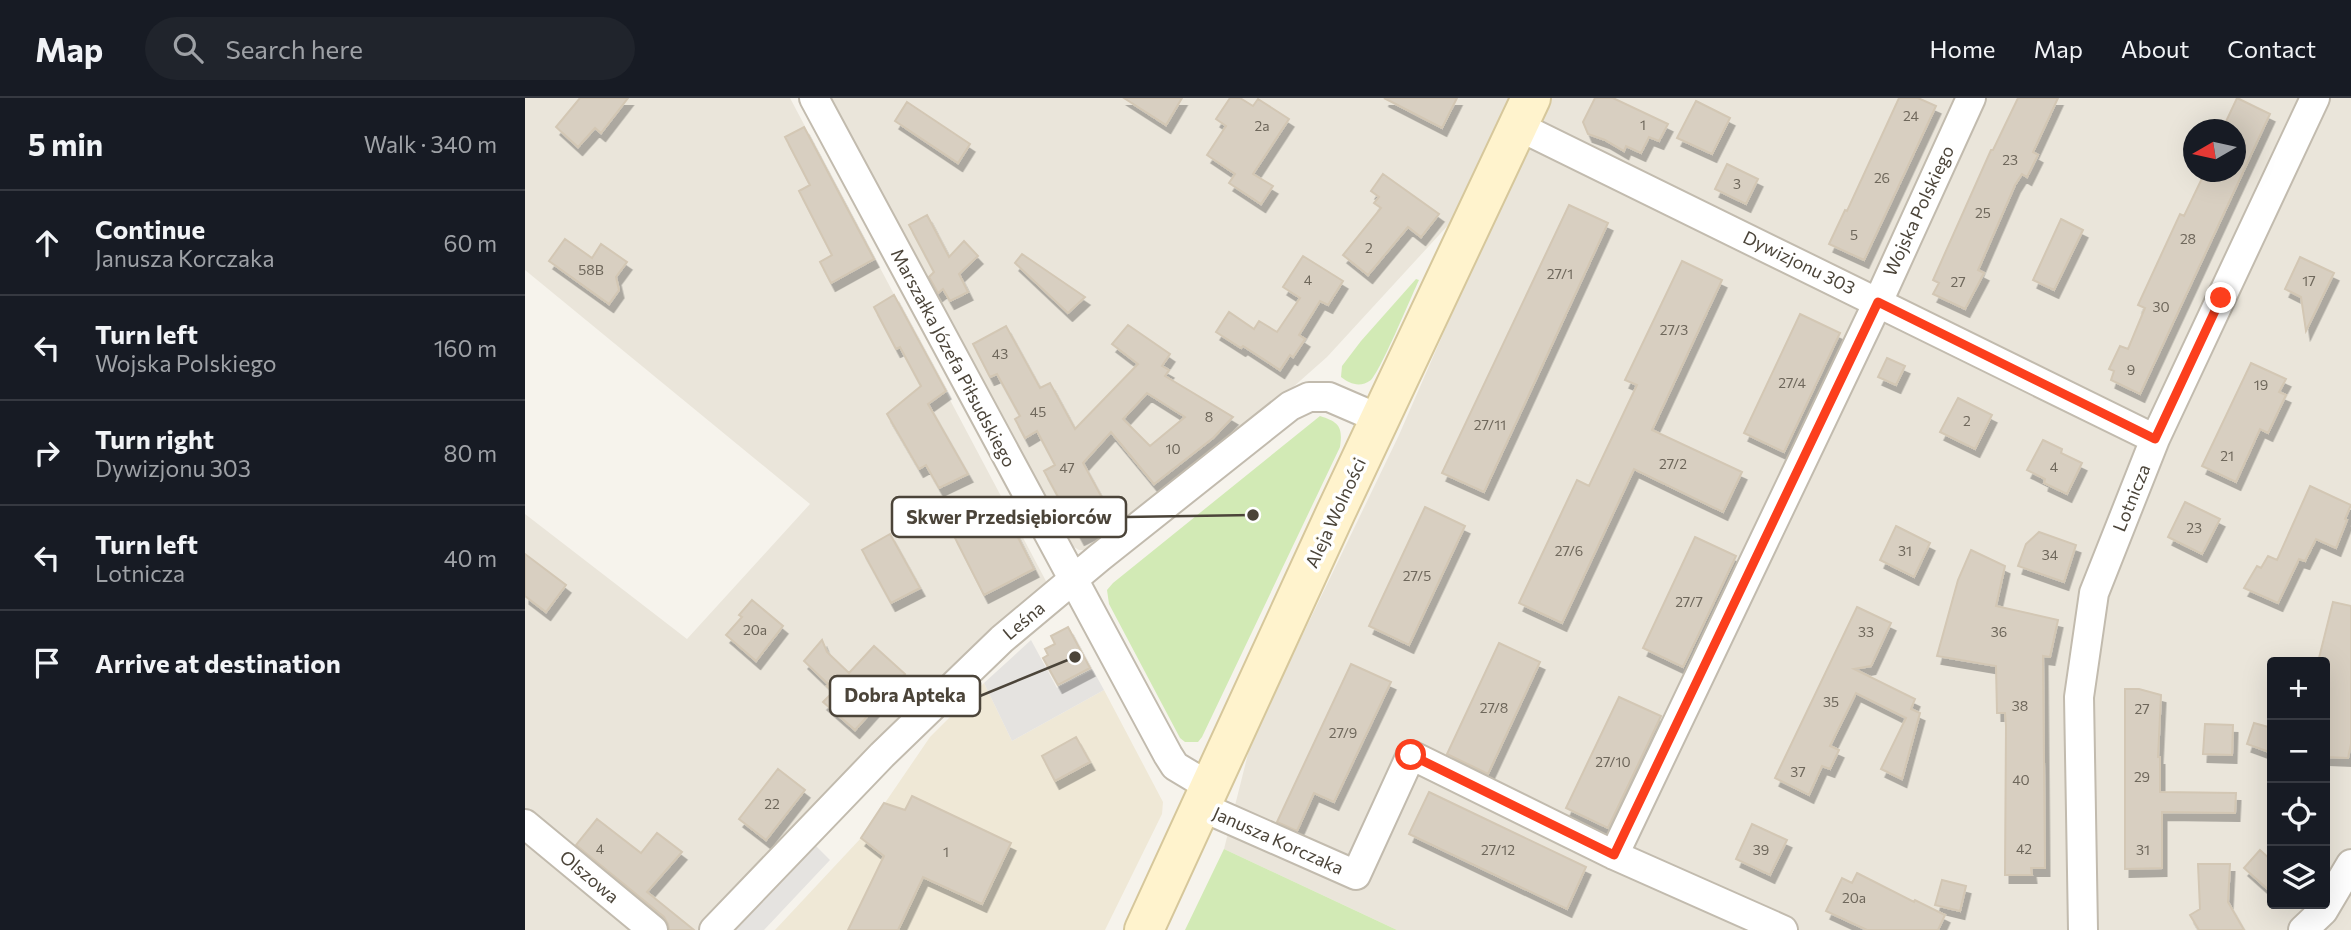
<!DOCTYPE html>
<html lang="en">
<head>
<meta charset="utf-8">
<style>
  body { margin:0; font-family:Commissioner,sans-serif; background:#20242c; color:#f1f3f6 }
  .controls { position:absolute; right:21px; bottom:21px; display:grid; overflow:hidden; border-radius:7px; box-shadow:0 7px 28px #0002 }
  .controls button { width:63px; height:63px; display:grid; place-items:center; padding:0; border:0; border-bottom:2px solid #363941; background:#171b24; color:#f1f3f6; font:35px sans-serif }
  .compass { position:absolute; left:1658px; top:21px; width:63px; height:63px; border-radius:50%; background:#171b24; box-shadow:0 7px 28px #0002; rotate:261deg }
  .stop { position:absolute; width:21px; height:21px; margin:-16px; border:5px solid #fc3f1d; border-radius:50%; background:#fff }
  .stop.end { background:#fc3f1d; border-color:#fff; box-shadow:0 2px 7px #0008 }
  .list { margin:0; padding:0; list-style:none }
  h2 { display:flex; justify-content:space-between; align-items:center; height:91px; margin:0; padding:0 28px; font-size:30px }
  h2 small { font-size:23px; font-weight:400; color:#9ea1a6 }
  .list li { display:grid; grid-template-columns:46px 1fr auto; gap:21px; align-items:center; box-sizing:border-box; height:105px; padding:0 28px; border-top:2px solid #363941 }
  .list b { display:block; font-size:26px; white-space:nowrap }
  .list p { margin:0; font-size:23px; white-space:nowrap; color:#9ea1a6 }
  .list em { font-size:23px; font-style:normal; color:#9ea1a6 }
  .icon { flex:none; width:38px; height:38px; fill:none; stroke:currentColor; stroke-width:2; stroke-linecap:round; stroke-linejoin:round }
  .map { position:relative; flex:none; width:1826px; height:832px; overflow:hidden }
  header { display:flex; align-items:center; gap:42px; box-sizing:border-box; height:98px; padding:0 35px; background:#171b24; border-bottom:2px solid #363941 }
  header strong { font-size:33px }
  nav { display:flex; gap:38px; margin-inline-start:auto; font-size:24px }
  .search { width:490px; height:63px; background:#20242c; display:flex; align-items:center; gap:18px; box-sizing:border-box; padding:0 24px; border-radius:38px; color:#9ea1a6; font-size:26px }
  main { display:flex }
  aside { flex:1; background:#171b24 }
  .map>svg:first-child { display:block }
  .residential { fill:#eae5da; fill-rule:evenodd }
  .education { fill:#efe8d6 }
  .green { fill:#d2eab5 }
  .parking { fill:#e5e3e0 }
  .building { fill:#d8cfc1; stroke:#d3c7b4; stroke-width:2; fill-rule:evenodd; filter:url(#shadow) }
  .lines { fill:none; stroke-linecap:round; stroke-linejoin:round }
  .street-casing { stroke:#c2bbae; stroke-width:32 }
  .secondary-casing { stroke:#d6c79b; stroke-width:42 }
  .street { stroke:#fff; stroke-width:28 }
  .secondary { stroke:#fff3cd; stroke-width:38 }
  .route { stroke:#fc3f1d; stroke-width:9 }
  .labels { text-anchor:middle; stroke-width:7; stroke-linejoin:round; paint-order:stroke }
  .number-label { font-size:14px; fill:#6e675b }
  .street-label { font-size:18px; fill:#4b4439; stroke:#fff }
  .leader { fill:none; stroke:#4b4439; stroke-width:2.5 }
  .callout-dot { fill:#4b4439; stroke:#fff; stroke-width:2.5 }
  .callout { fill:#fff; stroke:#4b4439; stroke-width:2.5 }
  .callout-label { font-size:19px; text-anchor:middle; font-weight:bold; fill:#4b4439 }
</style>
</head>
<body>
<header>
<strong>Map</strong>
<div class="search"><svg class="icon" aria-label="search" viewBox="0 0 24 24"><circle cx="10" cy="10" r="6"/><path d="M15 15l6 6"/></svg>Search here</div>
<nav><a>Home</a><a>Map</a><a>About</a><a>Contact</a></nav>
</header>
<main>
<aside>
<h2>5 min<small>Walk · 340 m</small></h2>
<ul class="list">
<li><svg class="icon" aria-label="ahead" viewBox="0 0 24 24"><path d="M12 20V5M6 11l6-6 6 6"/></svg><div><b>Continue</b><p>Janusza Korczaka</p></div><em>60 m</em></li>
<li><svg class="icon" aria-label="left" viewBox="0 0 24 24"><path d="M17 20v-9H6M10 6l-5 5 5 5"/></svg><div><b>Turn left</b><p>Wojska Polskiego</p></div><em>160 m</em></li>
<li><svg class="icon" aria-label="right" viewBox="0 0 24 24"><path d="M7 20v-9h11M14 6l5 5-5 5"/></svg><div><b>Turn right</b><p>Dywizjonu 303</p></div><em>80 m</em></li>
<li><svg class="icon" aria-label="left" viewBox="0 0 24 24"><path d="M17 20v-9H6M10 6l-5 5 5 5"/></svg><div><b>Turn left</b><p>Lotnicza</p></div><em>40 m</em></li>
<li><svg class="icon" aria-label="arrive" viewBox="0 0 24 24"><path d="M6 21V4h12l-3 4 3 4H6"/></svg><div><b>Arrive at destination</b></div></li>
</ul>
</aside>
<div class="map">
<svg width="1826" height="832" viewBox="0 0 1826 832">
  <defs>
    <filter id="shadow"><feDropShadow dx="4.5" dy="8" stdDeviation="0" flood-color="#0004"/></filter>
  </defs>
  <rect width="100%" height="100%" fill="#f6f3ec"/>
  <path class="residential" d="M0 0H265L522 485 176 832H0V416L162 541 285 406 0 172Z
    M300 0H990L937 112 802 259 767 290 578 443 563 452H554L542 445Z
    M1021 0H1826V832H872L699 751 726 644 874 337ZM1668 32H1710V74H1668ZM1747 564H1800V806H1747Z"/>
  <path class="education" d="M459 585 487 643 579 592 638 704 637 716 580 832H250L336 740 405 639Z"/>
  <path class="green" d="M891 181 894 182C886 199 856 272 846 282 835 290 825 286 816 279L817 268 836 243Z
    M795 318C814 324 818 329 815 349L677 639 673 644H660L655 640 584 506 582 492 588 485Z
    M699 751 872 832H660Z"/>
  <path class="parking" d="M506 542 532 590 568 572 579 592 487 643 459 585Z
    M291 748 305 762 239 832H211Z"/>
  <path class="building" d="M55 0H103L76 35 70 30 53 49 31 29Z
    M599 0H657L641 27Z
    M705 0H715L728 8 733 1 764 21 728 76 748 88 736 106 704 85 710 76 682 57 701 28 691 21Z
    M859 0H932L917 30Z
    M1070 0H1088L1143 26 1134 43 1124 39 1116 55 1101 48 1099 53 1080 42 1063 36 1058 24Z
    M1374 0H1393L1411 8 1339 162 1304 146 1320 112 1322 113Z
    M1493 0H1533L1508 54 1513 57 1502 79 1497 76 1490 87 1453 172 1459 175 1440 211 1408 196 1414 185 1408 182 1466 52H1468Z
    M1712 0 1745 16 1615 296 1586 282 1589 273 1584 271 1595 248 1603 251 1620 210 1613 207 1655 116 1659 118 1680 74H1711V32H1697Z
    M1171 3 1205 20 1187 56 1152 40Z
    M382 4 445 46 433 65 370 23Z
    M279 29 349 161 306 185 295 164 307 157 274 93 285 87 260 39Z
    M1202 66 1233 81 1221 106 1190 91Z
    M858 76 914 116 896 139 883 129 843 177 818 157 856 110 849 105 854 99 846 93Z
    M1044 107 1083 125 959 394 917 375Z
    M402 117 424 159 439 143 453 158 434 176 443 194 425 203 418 191 413 195 404 179 409 174 384 127Z
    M1536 121 1558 132 1529 192 1508 182Z
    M40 141 67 160 76 146 102 164 91 179 94 192 84 206 24 163Z
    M497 156 560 199 543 215 490 165Z
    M778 158 818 183 803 207 795 203 774 237 780 241 768 259 765 257 755 272 718 248 716 250 691 234 704 214 729 231 734 223 752 234 775 200 758 189Z
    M1775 159 1809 175 1781 233 1776 199 1760 191Z
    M1157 163 1197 182 1127 332 1217 374 1198 414 1109 371 1037 525 994 505 1052 382 1064 388 1112 287 1100 282Z
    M369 197 421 293 403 306 443 376 414 390 401 367 394 371 362 316 396 288 375 249 371 251 349 209Z
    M1275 216 1315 235 1259 354 1219 335Z
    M603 227 645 256 637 268 644 272 640 278 708 319 688 340 629 386 586 334 558 365 589 422 555 439 519 373 530 367 512 333 500 340 490 321 495 318 472 276 465 279 448 246 481 228 515 290 525 285 550 331 613 266 587 246ZM622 295 660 319 625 348 598 321Z
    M1362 260 1380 268 1371 287 1353 279Z
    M1726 265 1761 281 1754 294 1761 297 1743 335 1735 331 1711 384 1677 368Z
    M1433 300 1467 317 1450 351 1415 334Z
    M1518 342 1537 351 1536 355 1557 365 1542 396 1519 385 1520 381 1502 372Z
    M1785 388 1826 407 1820 421 1822 422 1811 450 1791 441 1780 463 1774 461 1753 505 1719 490 1732 468 1736 470 1743 458 1752 462Z
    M1660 404 1695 421 1677 456 1643 439Z
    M900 409 940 428 884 547 844 528Z
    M478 410 509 471 459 497 428 436Z
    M1371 428 1405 445 1389 479 1355 462Z
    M1514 434 1551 447 1539 484 1493 468 1501 446Z
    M365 436 395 490 366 505 337 452Z
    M1170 439 1211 458 1158 569 1118 550Z
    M1446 452 1480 468 1471 508 1533 522 1525 559 1518 558 1520 770H1506L1507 777H1480L1481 628 1480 615H1472L1471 568 1412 558 1433 482Z
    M0 456 41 487 21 514 0 498Z
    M227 502 258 528 231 563 201 537 217 519 214 517Z
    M1808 504 1826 508V646L1823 660 1800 659V564H1793Z
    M1332 509 1366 525 1346 568 1329 571 1390 601 1386 611 1395 615 1377 681 1356 671 1381 620 1331 595 1305 648 1314 652 1305 671 1297 668 1284 697 1250 680Z
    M543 529 565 570 533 587 518 560 523 557 520 551 530 546 526 538Z
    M297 542 302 554 324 575 349 548 380 576 330 632 298 604 308 594 302 588 304 587 279 563Z
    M974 545 1015 564 963 676 922 656Z
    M826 566 866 584 809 704 789 695 772 733 752 724Z
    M1600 591H1614L1636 597 1633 659H1635V694L1711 695 1710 715 1637 714V770L1600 771Z
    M1094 599 1136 618 1083 730 1041 710Z
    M1729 625 1747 630V655L1722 646Z
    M1680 626 1708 627 1707 657 1678 656Z
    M551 639 565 664 530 683 517 658Z
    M253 671 280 692 241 742 214 721Z
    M904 694 1061 769 1042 811 884 736Z
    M387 698 486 745 457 806 398 779 373 832H323L359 758 336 740 359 705 380 712Z
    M72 721 116 755 132 735 157 754 122 794 169 832H144L143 826 139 819 51 747Z
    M1227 726 1262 742 1245 777 1211 761Z
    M1735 752 1747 763V795L1719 770Z
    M1673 766H1705L1703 804 1719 832H1674L1665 817 1675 811Z
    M1332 775 1389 804 1390 802 1420 817 1413 832H1342L1301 813 1317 780 1327 785Z
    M1417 782 1441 788 1435 813 1410 807Z"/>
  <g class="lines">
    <g class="street-casing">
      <path id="street" d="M289 0 643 657 650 668 685 689
        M993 28 1630 341
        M677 709 831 777 886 657 1089 757 1258 832
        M0 726 128 832
        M1089 757 1353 204 1446 0
        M189 832 357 657 477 541 575 459 765 308 784 299H804L855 321
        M1558 832 1554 599 1569 495 1630 341 1790 0
        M1778 832 1798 813 1826 766"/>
    </g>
    <g class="secondary-casing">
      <path id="secondary" d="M619 832 810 416 1006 0"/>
    </g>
    <use href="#street" class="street"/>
    <use href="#secondary" class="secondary"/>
  </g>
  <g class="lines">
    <path class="route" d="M886 657 1089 757 1353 204 1630 341 1696 200"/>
  </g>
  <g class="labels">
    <g class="number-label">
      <text x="1386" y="23">24</text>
      <text x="1118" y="32">1</text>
      <text x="737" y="33">2a</text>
      <text x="1485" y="67">23</text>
      <text x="1357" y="85">26</text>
      <text x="1212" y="91">3</text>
      <text x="1458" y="120">25</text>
      <text x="1329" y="142">5</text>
      <text x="1663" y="146">28</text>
      <text x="844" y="155">2</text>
      <text x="66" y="177">58B</text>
      <text x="1035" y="181">27/1</text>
      <text x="783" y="187">4</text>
      <text x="1784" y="188">17</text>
      <text x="1433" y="189">27</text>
      <text x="1636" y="214">30</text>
      <text x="1149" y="237">27/3</text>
      <text x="475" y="261">43</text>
      <text x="1606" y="277">9</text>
      <text x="1267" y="290">27/4</text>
      <text x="1736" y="292">19</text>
      <text x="513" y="319">45</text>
      <text x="684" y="324">8</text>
      <text x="1442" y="328">2</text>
      <text x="965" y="332">27/11</text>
      <text x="648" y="356">10</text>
      <text x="1702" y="363">21</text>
      <text x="1148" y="371">27/2</text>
      <text x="1529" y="374">4</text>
      <text x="542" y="375">47</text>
      <text x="1669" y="435">23</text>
      <text x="1044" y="458">27/6</text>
      <text x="1380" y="458">31</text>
      <text x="1525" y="462">34</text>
      <text x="892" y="483">27/5</text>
      <text x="1164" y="509">27/7</text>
      <text x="230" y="537">20a</text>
      <text x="1341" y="539">33</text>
      <text x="1474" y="539">36</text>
      <text x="1306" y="609">35</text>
      <text x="1495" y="613">38</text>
      <text x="969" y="615">27/8</text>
      <text x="1617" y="616">27</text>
      <text x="818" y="640">27/9</text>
      <text x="1088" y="669">27/10</text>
      <text x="1273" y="679">37</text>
      <text x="1617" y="684">29</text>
      <text x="1496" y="687">40</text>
      <text x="247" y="711">22</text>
      <text x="75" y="756">4</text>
      <text x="1499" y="756">42</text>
      <text x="973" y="757">27/12</text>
      <text x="1236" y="757">39</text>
      <text x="1618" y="757">31</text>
      <text x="421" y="759">1</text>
      <text x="1329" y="805">20a</text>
    </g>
    <g class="street-label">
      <text transform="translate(1394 113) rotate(-65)" y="6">Wojska Polskiego</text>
      <text transform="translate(1274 165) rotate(26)" y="6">Dywizjonu 303</text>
      <text transform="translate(428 260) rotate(62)" y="6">Marszałka Józefa Piłsudskiego</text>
      <text transform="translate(1607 400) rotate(-68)" y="6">Lotnicza</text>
      <text transform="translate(811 415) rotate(-65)" y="6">Aleja Wolności</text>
      <text transform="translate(499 523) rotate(-40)" y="6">Leśna</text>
      <text transform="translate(753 743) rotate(24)" y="6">Janusza Korczaka</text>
      <text transform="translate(64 779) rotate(40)" y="6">Olszowa</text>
    </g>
  </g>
  <path class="leader" d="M728 417L601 419M550 559L455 598"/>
  <g class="callout-dot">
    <circle cx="728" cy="417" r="7"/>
    <circle cx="550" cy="559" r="7"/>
  </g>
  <g class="callout">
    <rect x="367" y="399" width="234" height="40" rx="7"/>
    <rect x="305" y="578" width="150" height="40" rx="7"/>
  </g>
  <g class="callout-label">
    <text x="484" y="426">Skwer Przedsiębiorców</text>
    <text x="380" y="604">Dobra Apteka</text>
  </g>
</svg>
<div class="controls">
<button>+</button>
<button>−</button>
<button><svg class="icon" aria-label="locate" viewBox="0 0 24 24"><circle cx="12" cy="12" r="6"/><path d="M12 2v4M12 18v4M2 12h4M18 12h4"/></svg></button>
<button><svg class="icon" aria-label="layers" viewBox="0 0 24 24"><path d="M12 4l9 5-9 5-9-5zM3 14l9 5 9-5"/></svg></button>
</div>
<svg class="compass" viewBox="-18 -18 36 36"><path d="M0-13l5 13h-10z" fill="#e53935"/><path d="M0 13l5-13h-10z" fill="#9ea1a6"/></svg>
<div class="stop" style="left:886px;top:657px"></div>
<div class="stop end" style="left:1696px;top:200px"></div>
</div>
</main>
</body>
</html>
